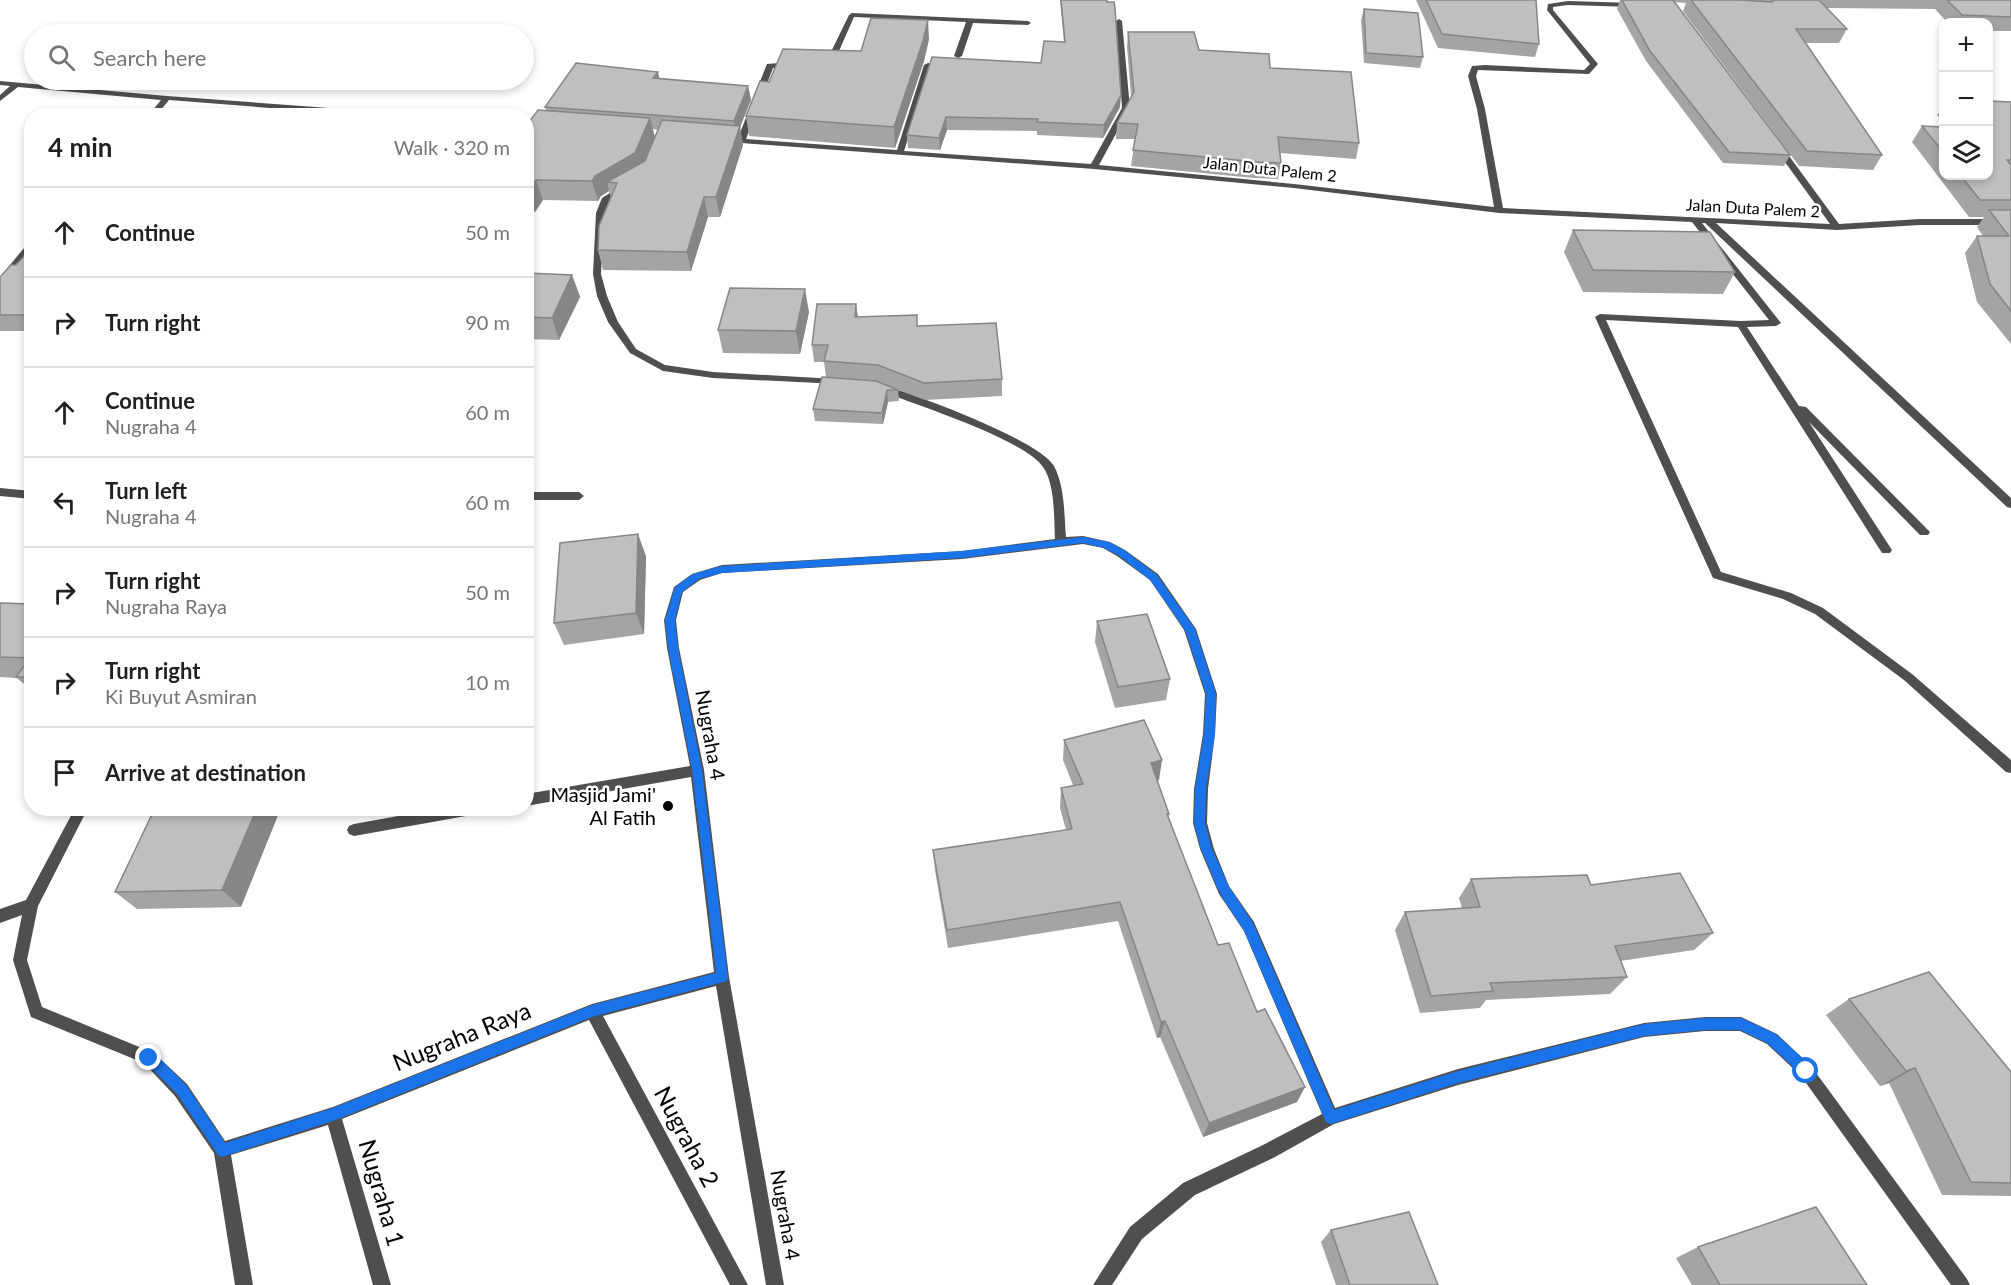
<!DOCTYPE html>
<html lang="en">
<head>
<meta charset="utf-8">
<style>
  body { margin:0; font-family:Lato,sans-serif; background:#f2f2f2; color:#202124 }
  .controls { position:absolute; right:18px; top:18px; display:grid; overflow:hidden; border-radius:12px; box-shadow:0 3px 9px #0003 }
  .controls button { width:54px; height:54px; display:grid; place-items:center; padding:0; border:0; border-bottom:2px solid #e0e0e0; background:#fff; color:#202124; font:30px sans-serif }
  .stop { position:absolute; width:18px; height:18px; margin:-14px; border:4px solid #1a73e8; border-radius:50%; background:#fff }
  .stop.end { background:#1a73e8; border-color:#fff; box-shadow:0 2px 6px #0008 }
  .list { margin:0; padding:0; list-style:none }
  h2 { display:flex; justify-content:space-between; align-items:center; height:78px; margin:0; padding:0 24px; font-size:26px }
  h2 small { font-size:20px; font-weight:400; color:#757577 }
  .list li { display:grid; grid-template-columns:39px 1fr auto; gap:18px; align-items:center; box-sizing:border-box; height:90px; padding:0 24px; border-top:2px solid #e0e0e0 }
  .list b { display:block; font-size:22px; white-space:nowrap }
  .list p { margin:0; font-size:20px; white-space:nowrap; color:#757577 }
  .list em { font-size:20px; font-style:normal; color:#757577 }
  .icon { flex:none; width:33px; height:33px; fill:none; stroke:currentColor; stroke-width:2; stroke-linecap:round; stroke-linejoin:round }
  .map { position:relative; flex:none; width:2011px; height:1285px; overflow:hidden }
  .search { position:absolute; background:#fff; box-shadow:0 3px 9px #0003; left:24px; top:24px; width:510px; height:66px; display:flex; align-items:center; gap:15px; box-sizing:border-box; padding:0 21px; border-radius:33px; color:#757577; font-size:22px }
  .panel { position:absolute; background:#fff; box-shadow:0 3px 9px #0003; left:24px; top:108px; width:510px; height:708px; border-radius:24px }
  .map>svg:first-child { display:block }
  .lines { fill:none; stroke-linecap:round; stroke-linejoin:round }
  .minor { fill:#4f4f4f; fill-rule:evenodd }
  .wall { fill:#a4a4a4; fill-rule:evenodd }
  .shaded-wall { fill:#868686 }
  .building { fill:#bfbfbf; stroke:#868686; stroke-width:1.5 }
  .route { fill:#1a73e8 }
  .poi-dot { fill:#000; stroke:#fff; stroke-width:2 }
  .labels { text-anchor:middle; stroke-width:5; stroke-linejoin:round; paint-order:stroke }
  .far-street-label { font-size:16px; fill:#000; stroke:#fff }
  .street-label { font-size:20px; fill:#000; stroke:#fff }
  .poi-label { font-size:20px; fill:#000; stroke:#fff; text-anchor:end }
  .near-street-label { font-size:24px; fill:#000; stroke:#fff }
</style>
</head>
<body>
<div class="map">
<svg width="2011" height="1285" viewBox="0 0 2011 1285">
  <rect width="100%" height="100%" fill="#fff"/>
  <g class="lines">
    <path class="minor" d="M1568 1 1634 3 1637 5 1634 7 1568 5 1553 7V10L1598 64 1589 74 1478 70 1476 76 1485 109 1503 208 1830 224 1774 147 1778 145H1781L1839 224 1920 219H2011V225H1920L1837 230 1716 223 2011 498V508L2007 507 1705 223H1702L1781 323 1776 326 1747 327 1799 406 1806 407 1930 532 1928 535H1920L1809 422 1890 547 1892 550 1890 553H1882L1738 327 1606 320 1721 572 1791 593 1823 608 1912 674 2011 760V773L2006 772 1904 680 1815 614 1783 599 1713 578 1595 317 1600 314 1741 321 1769 320 1692 222 1499 213 1294 188 1094 169 728 142 724 140 728 138H738L749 110 753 108 757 110 746 139 897 150 924 65 928 63 944 64H947V68L931 67 904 151 1091 164 1122 108 1116 21 1119 19 1122 21 1130 108 1099 165 1294 184 1494 207 1477 109 1468 76 1472 66 1485 65 1584 70 1590 64 1547 10 1548 4Z
      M852 13 1028 21 1031 23 1028 25 973 23 962 56 958 58 954 56 966 22 854 17 835 60 823 63V59L828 58 849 15Z
      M791 62 795 64 794 66 773 68 763 94 756 96 755 94 767 64Z
      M0 81 167 96 410 114 414 116H372L169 100 156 116H148L161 100 18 87 0 101V95L10 86 0 85Z
      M621 186 628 188 609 201 604 213 601 274 607 296 618 322 636 349 665 365 713 372 836 379 841 382 839 384 713 378 663 371 630 353 608 322 597 296 593 274 596 213 602 198Z
      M32 241V250L3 285 0 286V277L29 242Z
      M885 386C917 395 1039 440 1054 466 1065 487 1064 514 1066 537L1083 536 1110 542 1125 550 1158 574 1196 629 1217 694 1215 734 1208 789 1207 823 1214 849 1229 886 1254 922 1335 1108 1458 1069 1644 1023 1705 1017H1741L1777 1034 1811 1066 1967 1279 1970 1285H1951L1801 1076 1767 1044 1740 1031H1705L1644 1037 1458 1085 1334 1124 1275 1157 1195 1195 1142 1239 1112 1285H1093L1130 1227 1183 1183 1263 1145 1322 1114 1244 931 1219 894 1200 849 1193 823 1194 789 1203 734 1205 694 1184 630 1150 580 1117 556 1103 548 1083 544 962 559 722 573 700 580 683 592 676 620 679 648 704 770 729 977 784 1285H766L716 986 603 1016 748 1285H730L589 1020 342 1119 391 1285H373L328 1125 231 1155 253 1285H235L214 1153 175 1096 144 1063 31 1017 13 960 22 915 0 923V909L26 900 75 808H88L38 906 27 960 42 1007 154 1053 187 1084 225 1141 333 1107 592 1004 714 972 691 777 526 806V794L690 766 667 648 664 620 674 587 692 574 722 565 962 551 1055 539C1054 519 1055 483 1043 467 1024 439 916 405 881 391L880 389Z
      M0 488 32 491V499L0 496Z
      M526 492H579L584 496 579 500H526Z
      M442 808H483L482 812 477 814 354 836 349 834 347 830 349 826 354 824Z"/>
  </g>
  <path class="wall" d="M1060 0H1107L1120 107 1103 138 1037 135V131L947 130 940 150 908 148 907 135 1041 63 1064 42Z
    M1416 0H1536L1539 44 1535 57 1438 48Z
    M1612 0H2011V31H1989V22H1947L1935 9 1826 8 1847 29 1839 43H1806L1882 155 1873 170 1799 166 1683 11 1686 3 1674 2 1790 155 1784 166 1723 163 1646 61 1617 9 1620 0Z
    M1364 9 1423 57 1420 68 1364 63 1361 20Z
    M1128 32 1270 68 1359 143 1356 159 1280 153 1281 163 1278 179 1254 178 1131 166 1135 139H1116L1117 123 1131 96 1127 47Z
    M929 39 924 61 895 148 749 136 746 116 769 82 861 51Z
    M659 78 748 86 751 100 740 127 743 145 720 217H708L691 271 603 270 598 250 611 198 609 191 601 196 598 201 543 200 535 212H526V126L546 110 545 107ZM653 129 658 130 655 138Z
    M2011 102V344L1977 302 1965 253 1977 236H1983L1977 227 1984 217H1969L1912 142 1922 126 1944 127V176H1989Z
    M1944 106V123L1937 115Z
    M1573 230 1735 272 1723 294 1583 292 1564 252Z
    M32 247V331H0V277L16 265Z
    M526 273 572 275 580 297 559 340 526 339Z
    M856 304 858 317 918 326 1002 379V396L925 400 878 382 898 390 899 401 888 402 883 424 815 421 813 409 826 377 824 362H814L812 345Z
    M809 312 800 354 723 353 718 330Z
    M646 556 644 634 564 645 554 623Z
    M0 603 32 604V691L17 678 0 677Z
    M1097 621 1170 679 1166 700 1115 708 1095 642Z
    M1064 740 1159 780 1157 781 1169 814 1168 818 1218 945 1257 1012 1297 1102 1203 1137 1160 1037 1157 1038 1118 921 948 948 935 870 933 850 1066 830 1060 808 1061 788 1073 785 1063 760Z
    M155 808 241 907 137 909 115 892Z
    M1471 879 1591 885 1713 933 1694 950 1620 961 1627 977 1610 994 1486 1000 1480 1008 1420 1013 1395 930 1405 912 1462 908 1459 898Z
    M1849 999 2011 1072V1196L1942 1195 1889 1083 1880 1086 1826 1015Z
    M1331 1230 1438 1285H1336L1321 1242Z
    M1698 1247 1867 1285H1692L1676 1258Z"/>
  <path class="shaded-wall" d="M928 20 929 39 924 61 895 148 894 127Z
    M658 72 661 86 653 78Z
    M748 86 751 100 740 127 743 145 720 217 716 197 736 135 734 121Z
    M1121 95 1120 107 1103 138 1104 125Z
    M946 117 947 130 940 150 939 138Z
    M650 118 655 138 640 173 617 183 607 182 609 191 601 196 598 201 592 181 595 176Z
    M536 180 543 200 535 212 528 192Z
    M704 197 708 217 691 271 687 252Z
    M572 275 580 297 559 340 552 318Z
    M805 289 809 312 800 354 796 331Z
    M856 304 858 321 855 317Z
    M887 390 888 402 883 424 882 413Z
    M638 534 646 556 644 634 636 613Z
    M1162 760 1159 780 1147 783 1151 763Z
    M257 808H281L241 907 222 890Z
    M1165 1021 1160 1037 1157 1038 1161 1022Z
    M1915 1068 1889 1083 1880 1086 1906 1071Z
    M1305 1087 1297 1102 1203 1137 1209 1123Z"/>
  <path class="building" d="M1061 0H1107V2H1114L1115 8 1121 95 1104 125 1037 122 1038 119 946 117 939 138 907 135 932 57 1041 63 1044 41 1065 42Z
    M1426 0H1536L1539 44 1442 34Z
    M1622 0H1673L1790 155 1729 152 1650 51Z
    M1691 0H1740L1772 2 1774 0H1819L1847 29H1796L1882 155 1807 151Z
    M1947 0H2011V17L1962 15Z
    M1364 9 1418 13 1423 57 1366 53Z
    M871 18 928 20 923 41 894 127 746 116 760 81 769 82 783 49 861 51Z
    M1128 32H1194L1199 50 1269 54 1270 68 1351 72 1359 143 1278 137 1281 163 1257 162 1133 150 1138 124 1117 123 1134 92Z
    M576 63 658 72 653 78 748 86 734 121 545 107Z
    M1989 101 2011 102V160H2007L2011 165V200H1980L1961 176H1989Z
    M538 110 650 118 635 153 595 176 592 181 536 180 528 192H526V126Z
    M662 120 740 126 716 197H704L687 252 598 250 599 226 617 183 607 182 645 161Z
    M1922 126 1944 127V153Z
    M1989 210H2011V311L1990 284 1977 236H2009Z
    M1573 230 1710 232 1735 272 1593 270Z
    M32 247V315H0V277L11 265H16Z
    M526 273 572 275 552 318 526 317Z
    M730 288 805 289 796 331 718 330Z
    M817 304H856L855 317 917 315V326L996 323 1002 379 924 383 878 365 824 361 828 345H812Z
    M822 377 876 381 898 390H887L882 413 813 409Z
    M638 534 636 613 554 623 560 543Z
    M0 603 32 604V677H16L30 658 0 657Z
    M1147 614 1170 679 1118 687 1097 621Z
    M1144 720 1162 760 1151 763 1169 814H1167L1218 945 1229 943 1257 1012 1265 1009 1305 1087 1209 1123 1165 1021 1161 1022 1120 902 947 930 933 850 1072 829 1061 788 1083 784 1064 740Z
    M155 808H257L222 890 115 892Z
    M1680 873 1713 933 1615 946 1627 977 1490 983 1493 991 1431 996 1405 912 1480 907 1471 879 1587 875 1591 885Z
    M1929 972 2011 1072V1183L1971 1182 1915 1068 1906 1071 1849 999Z
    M1816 1207 1867 1285H1720L1698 1247Z
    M1409 1212 1438 1285H1350L1331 1230Z"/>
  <path class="route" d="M1083 537 1109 542 1124 550 1157 575 1195 629 1216 694 1215 734 1206 789 1205 823 1212 849 1229 887 1253 923 1334 1110 1458 1071 1644 1024 1705 1018H1741L1776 1034 1811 1066 1813 1071 1811 1075 1806 1077 1802 1075 1767 1043 1740 1030H1705L1644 1036 1458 1083 1331 1124 1326 1122 1244 931 1220 894 1201 849 1194 823 1195 789 1204 734 1206 694 1185 630 1150 580 1118 555 1104 548 1083 543 962 558 722 573 699 579 682 592 675 620 678 648 702 770 728 977 727 981 592 1017 333 1121 222 1157 218 1155 177 1094 145 1062 143 1058 145 1053 149 1051 154 1053 186 1085 225 1143 333 1108 592 1005 716 973 692 770 668 648 665 620 675 587 693 574 722 566 962 551Z"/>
  <circle class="poi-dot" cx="668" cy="806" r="6"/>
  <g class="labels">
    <g class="far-street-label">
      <text transform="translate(1270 169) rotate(6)" y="6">Jalan Duta Palem 2</text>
      <text transform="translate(1753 208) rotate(3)" y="6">Jalan Duta Palem 2</text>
    </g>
    <g class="street-label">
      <text transform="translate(710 735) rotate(80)" y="7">Nugraha 4</text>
      <text transform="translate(785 1215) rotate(80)" y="7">Nugraha 4</text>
    </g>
    <g class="poi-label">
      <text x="656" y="802">Masjid Jami'<tspan x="656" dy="23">Al Fatih</tspan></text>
    </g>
    <g class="near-street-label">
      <text transform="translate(462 1037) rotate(-22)" y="8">Nugraha Raya</text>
      <text transform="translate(686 1137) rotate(62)" y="8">Nugraha 2</text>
      <text transform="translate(381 1193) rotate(74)" y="8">Nugraha 1</text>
    </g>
  </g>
</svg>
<div class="controls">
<button>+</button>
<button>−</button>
<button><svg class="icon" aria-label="layers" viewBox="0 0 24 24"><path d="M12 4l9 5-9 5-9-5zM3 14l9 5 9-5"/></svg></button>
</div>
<div class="stop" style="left:1806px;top:1071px"></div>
<div class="stop end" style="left:149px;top:1058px"></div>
<div class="search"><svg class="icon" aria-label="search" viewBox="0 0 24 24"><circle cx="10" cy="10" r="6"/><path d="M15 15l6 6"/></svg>Search here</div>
<section class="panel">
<h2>4 min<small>Walk · 320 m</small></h2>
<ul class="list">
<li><svg class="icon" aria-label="ahead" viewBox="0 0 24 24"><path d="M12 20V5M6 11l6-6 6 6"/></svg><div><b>Continue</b></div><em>50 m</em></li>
<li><svg class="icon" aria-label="right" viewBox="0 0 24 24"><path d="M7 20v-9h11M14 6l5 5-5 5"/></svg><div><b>Turn right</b></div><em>90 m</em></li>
<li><svg class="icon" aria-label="ahead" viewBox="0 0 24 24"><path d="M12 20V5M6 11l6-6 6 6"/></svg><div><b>Continue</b><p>Nugraha 4</p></div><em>60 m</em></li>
<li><svg class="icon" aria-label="left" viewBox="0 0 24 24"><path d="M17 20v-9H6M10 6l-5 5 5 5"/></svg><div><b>Turn left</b><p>Nugraha 4</p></div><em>60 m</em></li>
<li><svg class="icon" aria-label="right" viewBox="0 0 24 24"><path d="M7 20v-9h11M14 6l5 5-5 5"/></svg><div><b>Turn right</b><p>Nugraha Raya</p></div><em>50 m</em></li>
<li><svg class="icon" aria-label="right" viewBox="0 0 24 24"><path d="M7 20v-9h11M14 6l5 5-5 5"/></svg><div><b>Turn right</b><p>Ki Buyut Asmiran</p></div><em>10 m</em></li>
<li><svg class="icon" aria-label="arrive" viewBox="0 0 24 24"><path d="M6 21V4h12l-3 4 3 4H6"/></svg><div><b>Arrive at destination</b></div></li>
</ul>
</section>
</div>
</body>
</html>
